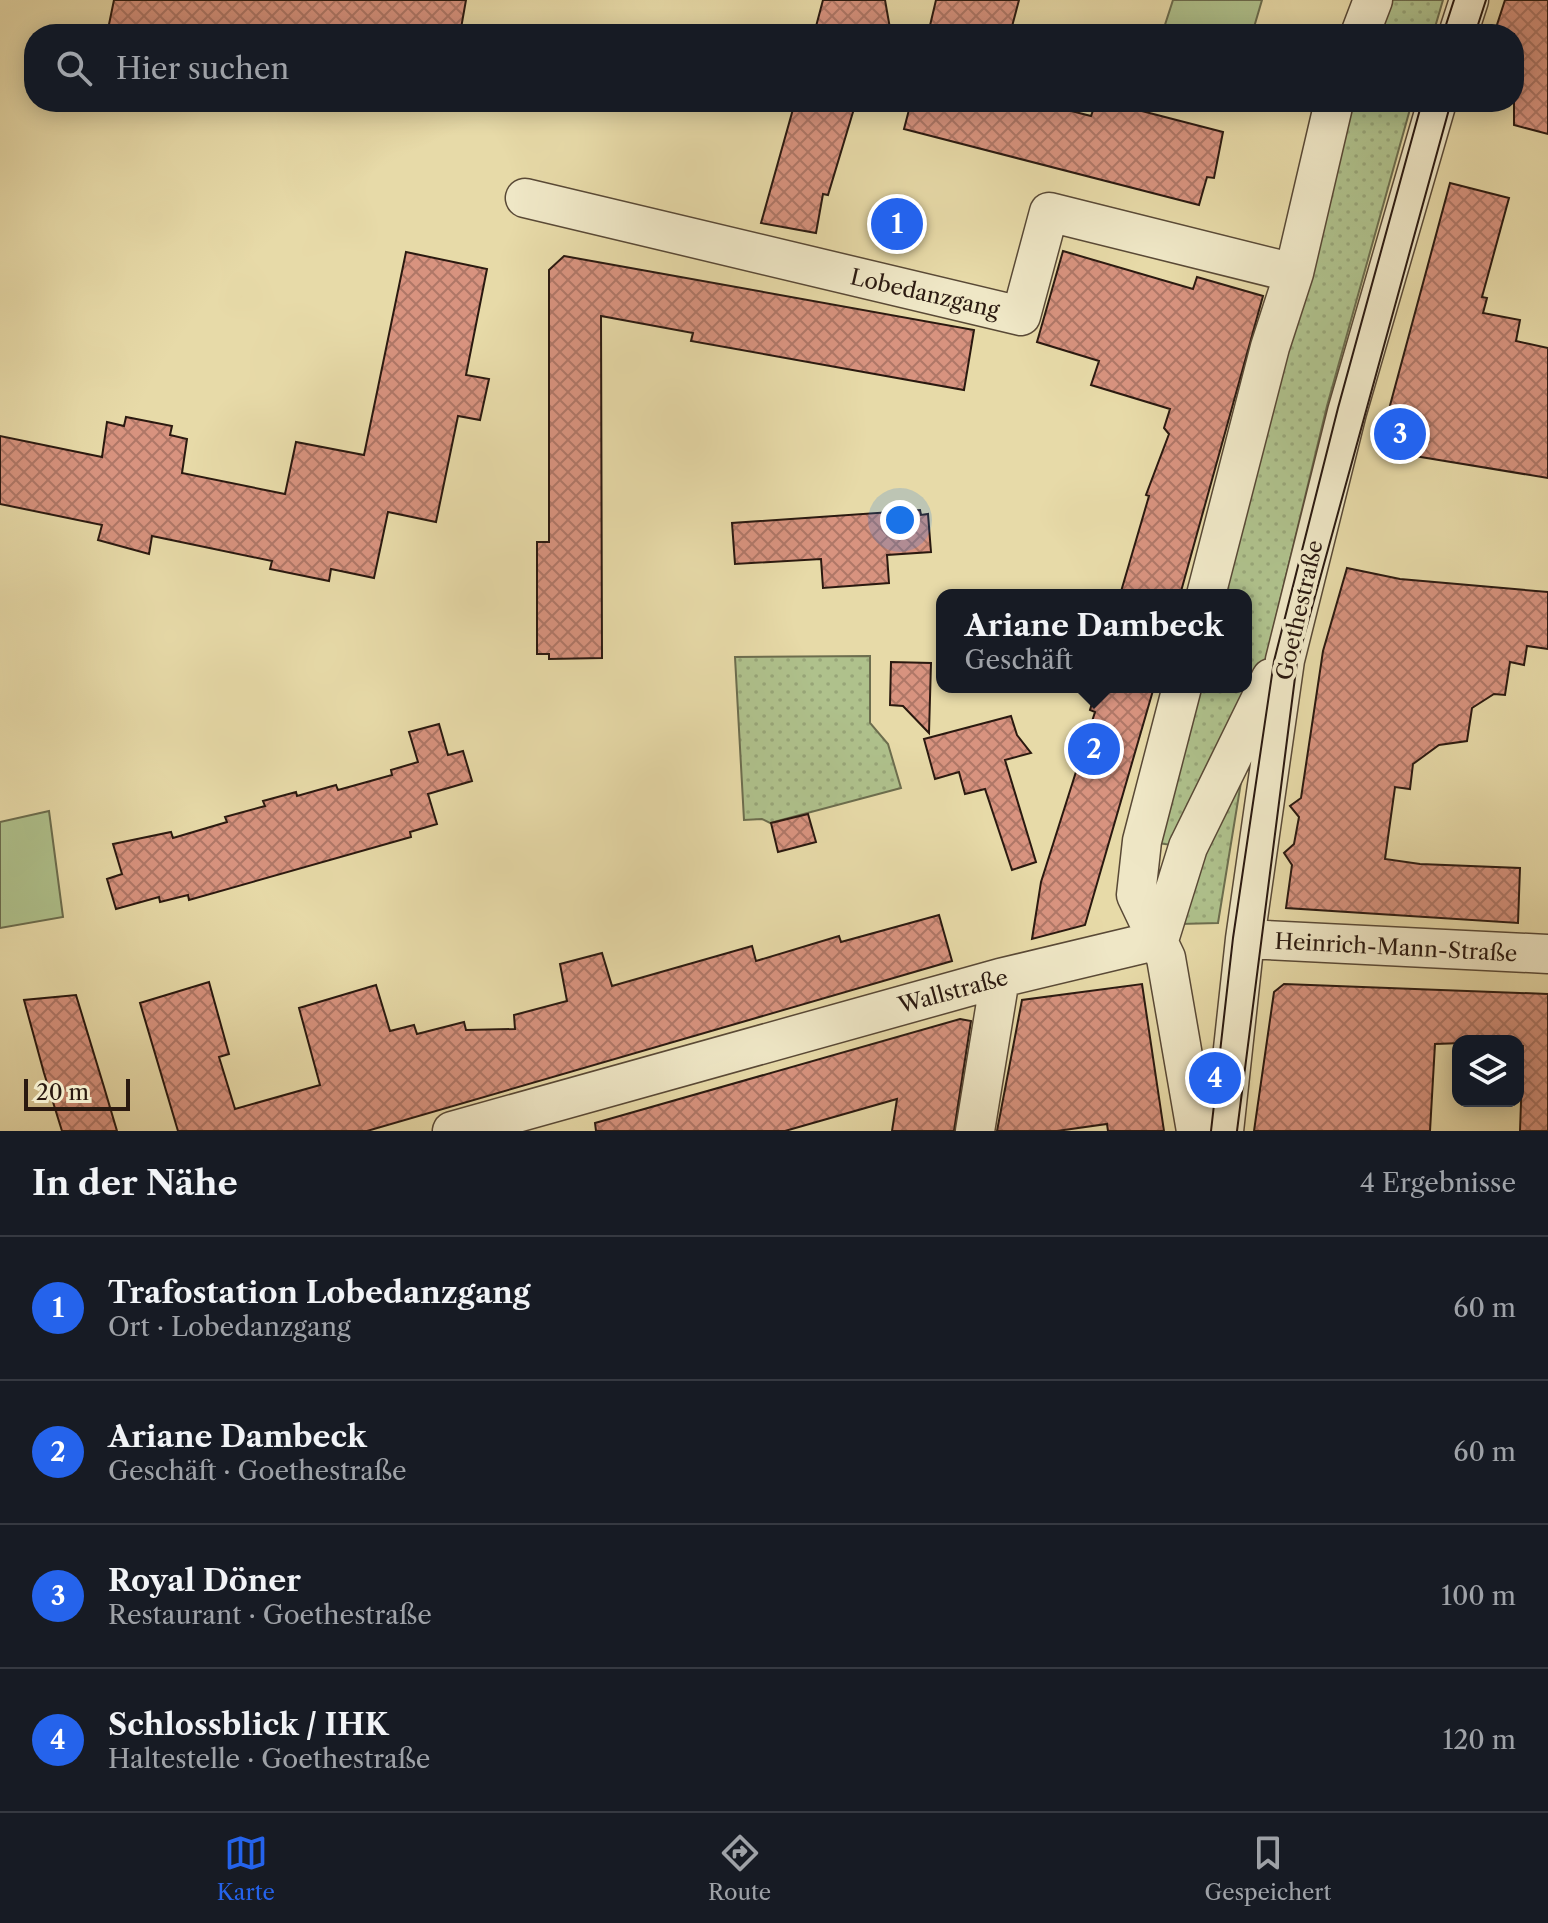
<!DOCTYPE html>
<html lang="de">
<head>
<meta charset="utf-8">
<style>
  body { margin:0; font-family:"Libre Caslon Text",serif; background:#242831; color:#f1f3f6 }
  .controls { position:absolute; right:24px; bottom:24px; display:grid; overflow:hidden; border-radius:16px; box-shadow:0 4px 20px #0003 }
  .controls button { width:72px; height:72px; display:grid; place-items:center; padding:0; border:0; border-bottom:2px solid #363941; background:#171b24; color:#f1f3f6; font:40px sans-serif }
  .scale { position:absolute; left:24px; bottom:20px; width:106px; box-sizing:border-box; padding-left:8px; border:4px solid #2a1910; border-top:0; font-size:22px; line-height:28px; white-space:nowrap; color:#2a1910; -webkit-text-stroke:6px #efe7c6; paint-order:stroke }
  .you { position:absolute; left:900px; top:520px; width:28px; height:28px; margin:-20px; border:6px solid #fff; border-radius:50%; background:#1a73e8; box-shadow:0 0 0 12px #1a73e833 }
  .badge { display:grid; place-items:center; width:52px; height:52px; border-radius:50%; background:#2563eb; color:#fff; font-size:26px; font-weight:700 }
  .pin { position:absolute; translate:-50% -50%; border:4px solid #fff; box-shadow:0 2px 8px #0006 }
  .popup { position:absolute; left:936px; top:589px; width:316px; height:104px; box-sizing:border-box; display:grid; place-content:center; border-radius:16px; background:#171b24; filter:drop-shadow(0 2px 6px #0005); font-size:26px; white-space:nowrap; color:#9ea1a6 }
  .popup b { font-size:30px; color:#f1f3f6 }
  .popup::after { content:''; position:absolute; left:50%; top:100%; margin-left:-16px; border:16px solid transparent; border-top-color:#171b24 }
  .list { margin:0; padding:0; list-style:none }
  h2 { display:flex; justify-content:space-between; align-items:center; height:104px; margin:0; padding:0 32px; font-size:34px }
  h2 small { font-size:26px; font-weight:400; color:#9ea1a6 }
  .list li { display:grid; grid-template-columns:52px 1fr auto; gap:24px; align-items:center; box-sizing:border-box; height:144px; padding:0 32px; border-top:2px solid #363941 }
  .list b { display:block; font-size:30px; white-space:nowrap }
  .list p { margin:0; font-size:26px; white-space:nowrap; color:#9ea1a6 }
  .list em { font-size:26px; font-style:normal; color:#9ea1a6 }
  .icon { flex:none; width:44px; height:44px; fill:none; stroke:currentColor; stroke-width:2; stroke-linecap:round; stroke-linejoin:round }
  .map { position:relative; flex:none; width:1548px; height:1131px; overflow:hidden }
  .search { position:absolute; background:#171b24; box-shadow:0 4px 20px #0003; left:24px; right:24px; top:24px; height:88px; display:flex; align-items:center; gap:20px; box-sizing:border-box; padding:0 28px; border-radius:32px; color:#9ea1a6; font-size:30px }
  .sheet { height:680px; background:#171b24 }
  nav { display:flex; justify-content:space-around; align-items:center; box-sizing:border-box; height:112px; border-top:2px solid #363941; background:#171b24; font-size:22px; color:#9ea1a6 }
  nav a { display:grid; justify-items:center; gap:4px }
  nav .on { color:#2563eb }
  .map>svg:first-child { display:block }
  .grass { fill:url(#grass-dots); stroke:#6c6d4e; stroke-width:2 }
  .park { fill:#afc18c; stroke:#6c6d4e; stroke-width:2 }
  .building { fill:url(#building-cross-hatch); stroke:#2a1910; stroke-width:2 }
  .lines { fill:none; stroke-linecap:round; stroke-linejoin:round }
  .minor-casing { stroke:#594936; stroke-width:41 }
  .minor { stroke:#efe7c6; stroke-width:38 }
  .tram { stroke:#2a1910; stroke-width:2 }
  .labels { text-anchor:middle; stroke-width:8; stroke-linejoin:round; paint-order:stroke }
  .street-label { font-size:22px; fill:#2a1910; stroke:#efe7c6 }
</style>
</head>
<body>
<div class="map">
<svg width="1548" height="1131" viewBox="0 0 1548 1131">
  <defs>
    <pattern id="grass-dots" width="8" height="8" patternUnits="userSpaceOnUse" patternTransform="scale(2)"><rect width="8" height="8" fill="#afc18c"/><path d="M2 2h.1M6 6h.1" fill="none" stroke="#97a578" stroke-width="1.8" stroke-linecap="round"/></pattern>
    <pattern id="building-cross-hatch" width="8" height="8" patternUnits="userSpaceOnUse" patternTransform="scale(2)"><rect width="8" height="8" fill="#d8937f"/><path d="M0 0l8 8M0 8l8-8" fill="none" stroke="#af7767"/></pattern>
  </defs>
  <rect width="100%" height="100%" fill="#e7daa8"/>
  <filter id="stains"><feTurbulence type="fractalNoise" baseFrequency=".0025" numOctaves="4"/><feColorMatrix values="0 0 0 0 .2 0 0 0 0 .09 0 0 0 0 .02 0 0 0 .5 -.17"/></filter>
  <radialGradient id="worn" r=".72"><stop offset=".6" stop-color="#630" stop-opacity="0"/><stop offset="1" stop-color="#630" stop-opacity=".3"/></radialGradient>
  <path class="grass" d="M1373 0H1443L1433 34H1360Z
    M1334 102H1412L1327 406 1251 721 1218 923 1180 924 1187 847 1142 841 1182 687H1246V595H1206Z
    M870 656V723L888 744 901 788 770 823 762 819 744 820 735 657Z"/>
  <path class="park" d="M1173 0H1262L1252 34H1162Z
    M49 811 63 917 0 928V822Z"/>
  <path class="building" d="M114 0H466L460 34H107Z
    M823 0H885L891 34H814Z
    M936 0H1019L1010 34H928Z
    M1505 0H1548V134L1514 125V34H1494Z
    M795 102H856L828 195 823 194 816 233 761 223Z
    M911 102H1036L1091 116 1096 102H1107L1223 132 1214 178 1207 177 1199 205 904 129Z
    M1450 183 1509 198 1482 297 1487 298 1483 313 1520 320 1516 341 1548 348V478L1378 450Z
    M880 203 922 214 914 246 871 235Z
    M1063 251 1193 289 1197 277 1263 296 1180 595H1120L1149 496 1146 495 1169 434 1164 428 1170 409 1091 385 1099 361 1037 342Z
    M406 252 487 269 466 375 489 379 480 420 458 416 436 522 388 512 374 578 331 569 329 581 270 569 272 561 152 536 149 554 98 540 102 525 0 504V436L102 457 107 422 124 426 126 417 172 426 170 435 187 439 182 473 285 494 296 442 364 455Z
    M564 256 974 330 964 390 691 341 693 333 601 316 602 658 549 659V654H537V542H549V270Z
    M920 510 921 515 928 514 931 552 887 555 889 583 823 588 821 559 735 564 732 523Z
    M1347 568 1400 579 1548 592V649L1527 646 1524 665 1510 662 1505 695 1494 694 1472 708 1467 741 1439 745 1413 764 1410 789 1395 787 1385 859 1420 864 1520 868 1518 923 1286 908 1292 865 1284 853 1294 844 1299 817 1290 806 1301 798 1323 651Z
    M891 662 931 663 929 733 903 706 890 705Z
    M1097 687H1154L1085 925 1032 939 1041 882 1095 712 1090 710Z
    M1011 716 1017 735 1031 753 1005 760 1036 862 1012 870 985 789 965 794 959 772 935 779 924 739Z
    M439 724 448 755 463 751 472 781 428 794 437 824 410 832 411 837 189 900 188 895 160 902 159 897 116 909 107 879 122 874 113 844 171 832 173 838 227 822 225 817 265 806 263 801 296 792 297 796 336 785 338 790 392 775 391 770 418 762 409 732Z
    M808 814 816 842 778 852 771 823Z
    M939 915 952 961 367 1131H178L140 1003 209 982 229 1054 219 1057 235 1109 320 1085 299 1008 376 985 390 1031 414 1025 417 1034 464 1022 466 1030 515 1029 514 1015 567 1001 560 964 602 953 612 986 752 946 756 961 839 936 841 942Z
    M1142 984 1164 1131H1108L1107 1124 1057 1131H997L1022 1000Z
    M1284 984 1548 994V1131H1520L1523 1046H1518V1041L1435 1044 1430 1131H1254L1274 992Z
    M76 995 104 1087 117 1131H62L44 1073 24 1000Z
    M960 1019 971 1021 954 1131H892L897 1099 785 1131H596L595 1123Z"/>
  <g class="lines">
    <g class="minor-casing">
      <path id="minor" d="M1360 34 1373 0
        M1458 34 1469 0
        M525 198 1021 316 1049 212 1294 273
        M1206 595 1270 347 1294 273 1334 102
        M1182 687 1142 841 1136 895 1166 958 1196 1131
        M1245 939 1548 954
        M1159 940 1188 847 1271 678
        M452 1131 1000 978 1159 940
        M975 1131 1000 978
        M1224 1131 1245 939 1285 660 1347 412 1437 102"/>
    </g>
    <use href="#minor" class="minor"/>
    <path class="tram" d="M1443 34 1454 0
      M1475 34 1486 0
      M1211 1131 1233 938 1274 661 1338 408 1422 102
      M1237 1131 1297 662 1451 102"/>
  </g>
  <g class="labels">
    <g class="street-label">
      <text transform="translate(925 293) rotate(13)" y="8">Lobedanzgang</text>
      <text transform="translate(1299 610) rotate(-77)" y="8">Goethestraße</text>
      <text transform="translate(1396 947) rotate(3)" y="8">Heinrich-Mann-Straße</text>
      <text transform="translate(953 991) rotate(-15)" y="8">Wallstraße</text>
    </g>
  </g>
  <rect width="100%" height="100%" filter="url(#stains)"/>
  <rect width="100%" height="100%" fill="url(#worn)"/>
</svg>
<div class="controls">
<button><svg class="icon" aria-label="layers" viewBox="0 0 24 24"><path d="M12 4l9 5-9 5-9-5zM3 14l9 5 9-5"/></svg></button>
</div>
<div class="scale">20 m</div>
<div class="you"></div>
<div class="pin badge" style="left:897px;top:224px">1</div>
<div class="pin badge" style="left:1094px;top:749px">2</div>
<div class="popup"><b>Ariane Dambeck</b>Geschäft</div>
<div class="pin badge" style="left:1400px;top:434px">3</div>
<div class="pin badge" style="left:1215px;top:1078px">4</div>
<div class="search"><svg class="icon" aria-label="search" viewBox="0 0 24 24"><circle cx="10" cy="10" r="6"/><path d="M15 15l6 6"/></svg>Hier suchen</div>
</div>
<section class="sheet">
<h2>In der Nähe<small>4 Ergebnisse</small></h2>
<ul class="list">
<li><span class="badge">1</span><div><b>Trafostation Lobedanzgang</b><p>Ort · Lobedanzgang</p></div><em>60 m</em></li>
<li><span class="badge">2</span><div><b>Ariane Dambeck</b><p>Geschäft · Goethestraße</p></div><em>60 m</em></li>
<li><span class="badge">3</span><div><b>Royal Döner</b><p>Restaurant · Goethestraße</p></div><em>100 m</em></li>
<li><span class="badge">4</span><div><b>Schlossblick / IHK</b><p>Haltestelle · Goethestraße</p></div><em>120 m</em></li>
</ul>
</section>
<nav>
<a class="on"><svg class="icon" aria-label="map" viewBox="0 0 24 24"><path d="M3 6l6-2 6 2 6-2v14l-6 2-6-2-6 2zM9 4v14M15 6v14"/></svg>Karte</a>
<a><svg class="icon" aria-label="directions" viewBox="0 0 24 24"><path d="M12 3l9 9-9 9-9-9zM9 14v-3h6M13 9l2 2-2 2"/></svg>Route</a>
<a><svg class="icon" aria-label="saved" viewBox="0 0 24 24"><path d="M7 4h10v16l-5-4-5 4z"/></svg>Gespeichert</a>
</nav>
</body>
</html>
